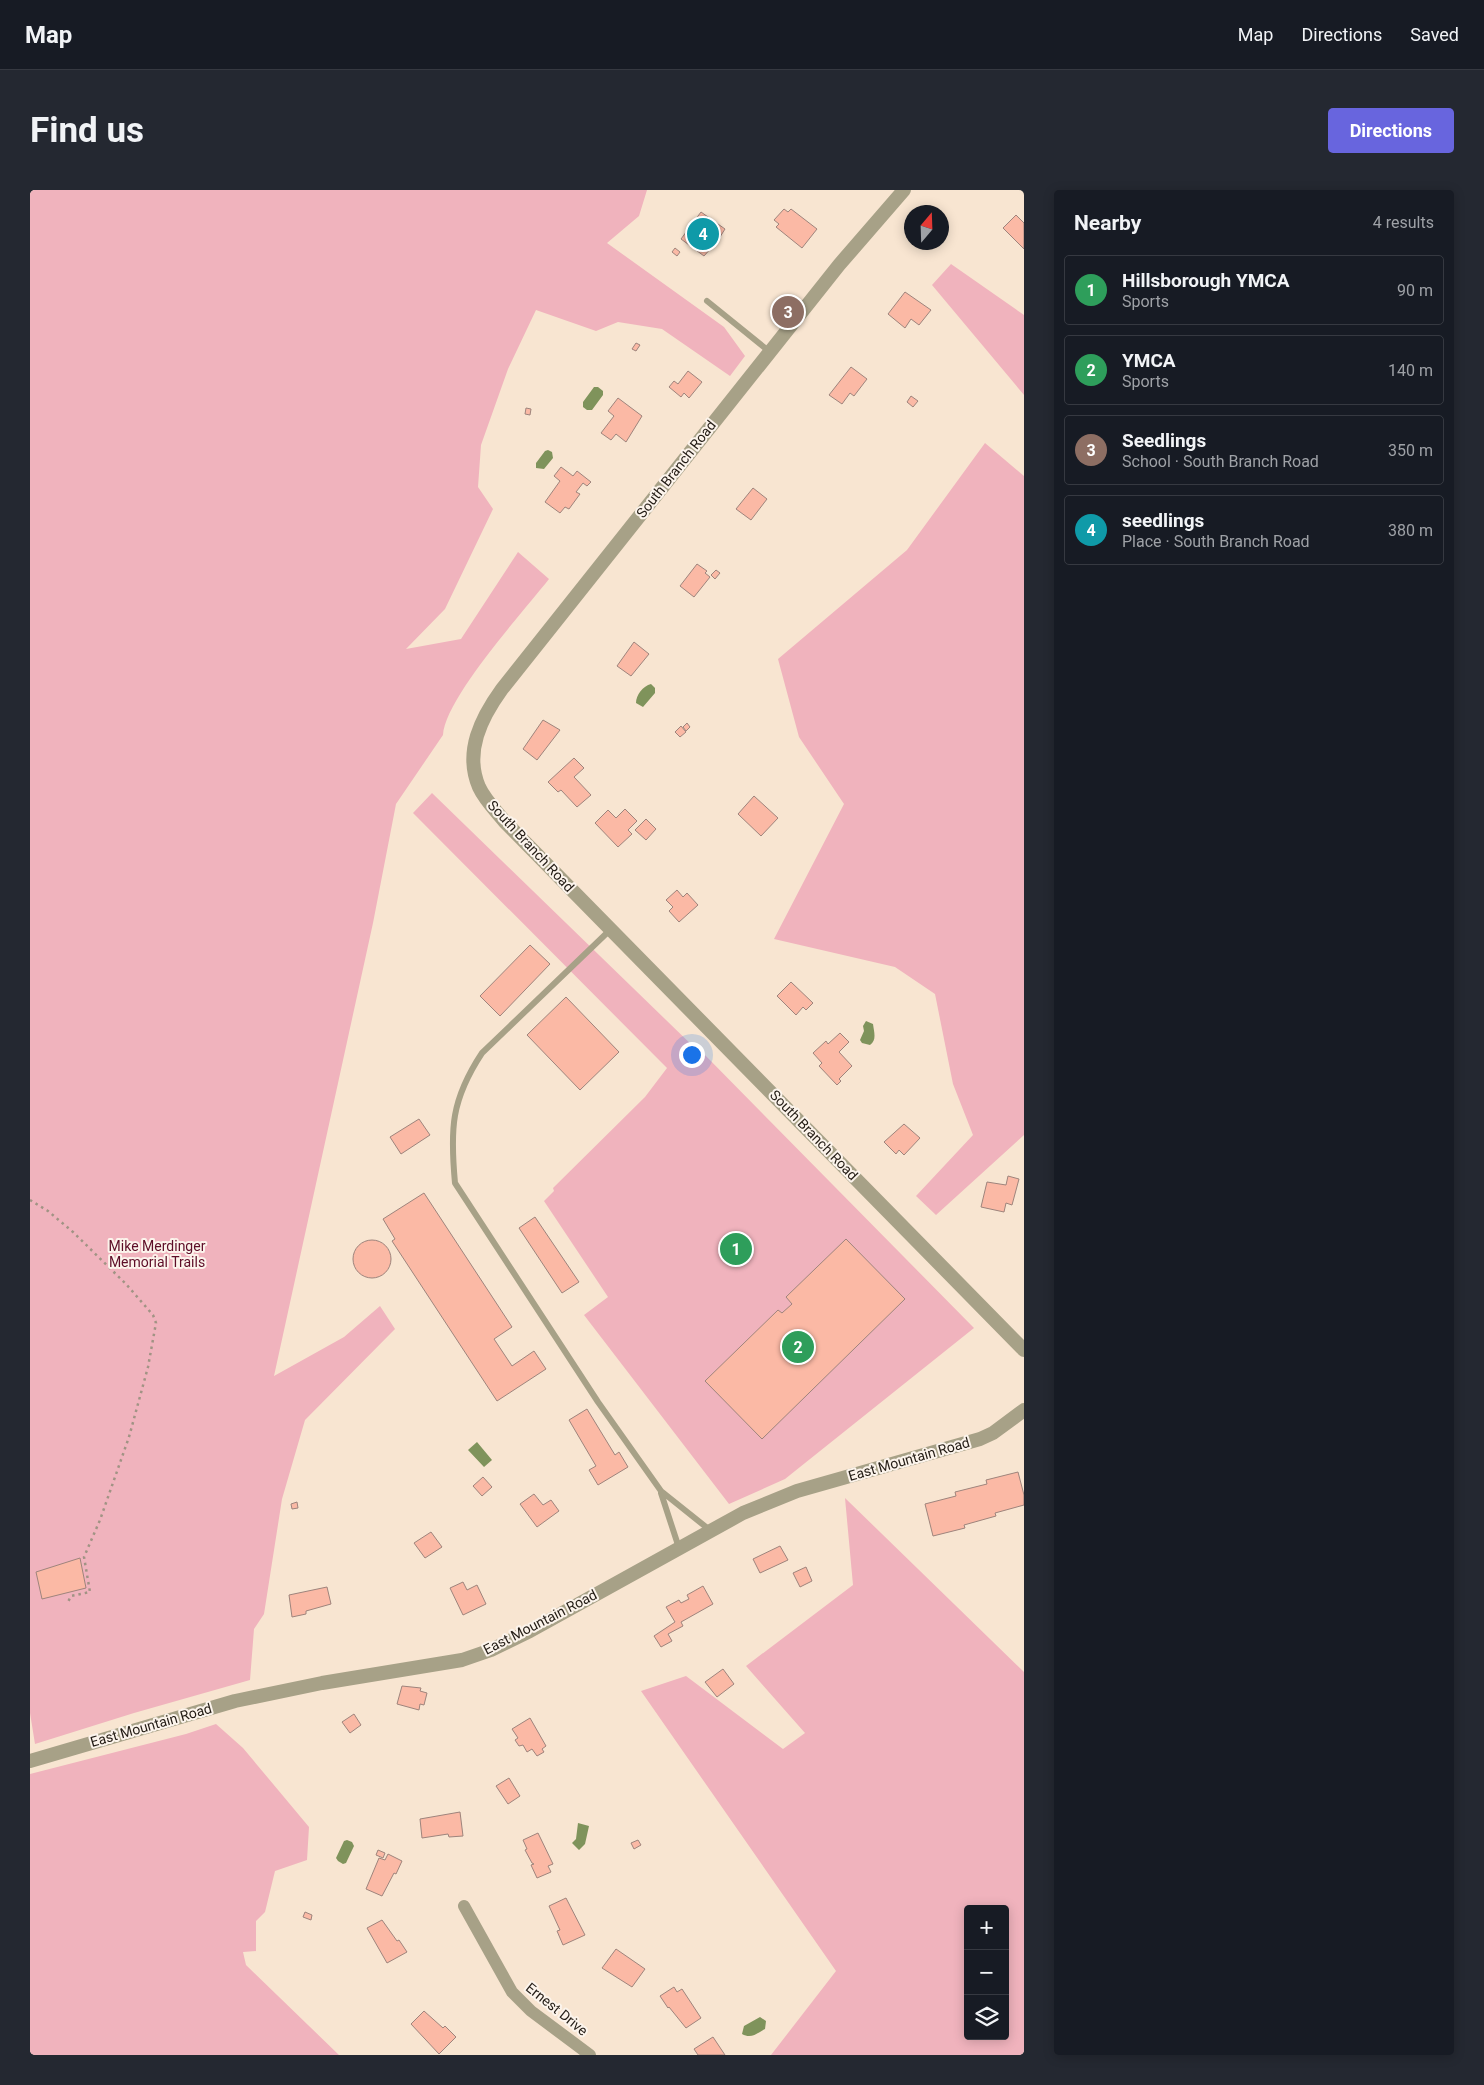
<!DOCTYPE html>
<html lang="en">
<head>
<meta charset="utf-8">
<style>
  body { margin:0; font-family:Roboto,sans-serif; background:#242831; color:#f1f3f6 }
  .controls { position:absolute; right:15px; bottom:15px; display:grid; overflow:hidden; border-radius:5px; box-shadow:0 2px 12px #0003 }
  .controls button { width:45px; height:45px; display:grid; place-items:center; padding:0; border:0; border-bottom:1px solid #363941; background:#171b24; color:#f1f3f6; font:25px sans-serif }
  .compass { position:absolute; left:874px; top:15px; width:45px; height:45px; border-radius:50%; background:#171b24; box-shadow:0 2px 12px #0003; rotate:19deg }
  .you { position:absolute; left:661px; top:864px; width:18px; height:18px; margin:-12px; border:4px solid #fff; border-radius:50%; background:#1a73e8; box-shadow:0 0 0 8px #1a73e833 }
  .badge { display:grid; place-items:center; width:32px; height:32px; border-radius:50%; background:#6865de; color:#fff; font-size:16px; font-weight:700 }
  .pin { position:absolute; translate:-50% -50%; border:2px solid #fff; box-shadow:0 1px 5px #0006 }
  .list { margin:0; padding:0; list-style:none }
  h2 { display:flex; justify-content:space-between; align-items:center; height:65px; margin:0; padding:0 20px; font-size:21px }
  h2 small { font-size:16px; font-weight:400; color:#9ea1a6 }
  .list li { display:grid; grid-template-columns:32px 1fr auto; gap:15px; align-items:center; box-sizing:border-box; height:70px; margin:0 10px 10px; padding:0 10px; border:1px solid #363941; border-radius:5px }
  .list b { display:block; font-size:19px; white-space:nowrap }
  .list p { margin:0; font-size:16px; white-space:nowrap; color:#9ea1a6 }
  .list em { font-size:16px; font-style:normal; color:#9ea1a6 }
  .icon { flex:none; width:28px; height:28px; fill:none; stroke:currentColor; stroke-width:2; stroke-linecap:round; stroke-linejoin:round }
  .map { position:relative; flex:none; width:994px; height:1865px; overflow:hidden; border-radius:5px }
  header { display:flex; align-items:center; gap:30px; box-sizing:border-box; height:70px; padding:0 25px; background:#171b24; border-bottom:1px solid #363941 }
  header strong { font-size:24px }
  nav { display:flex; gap:28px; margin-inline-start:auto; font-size:18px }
  .intro { display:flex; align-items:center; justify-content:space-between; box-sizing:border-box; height:120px; padding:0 30px }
  h1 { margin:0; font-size:35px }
  .button { padding:12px 22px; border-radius:5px; background:#6865de; color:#fff; font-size:18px; font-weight:700 }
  main { display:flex; gap:30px; padding:0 30px }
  aside { flex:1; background:#171b24; border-radius:5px; box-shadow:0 2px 12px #0003 }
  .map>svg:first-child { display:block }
  .green { fill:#f0b3bd; fill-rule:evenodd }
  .water { fill:#7f935b }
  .building { fill:#fbb9a5; stroke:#9e847c }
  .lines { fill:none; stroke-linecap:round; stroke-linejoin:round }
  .path { stroke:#a19384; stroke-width:2.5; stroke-dasharray:2.5 4; stroke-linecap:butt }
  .service { stroke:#a7a187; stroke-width:6 }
  .minor { stroke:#a7a187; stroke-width:12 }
  .tertiary { stroke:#a7a187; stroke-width:14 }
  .labels { text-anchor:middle; stroke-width:4; stroke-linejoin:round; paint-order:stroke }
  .street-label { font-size:14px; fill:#221b14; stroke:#fcf4ec }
  .park-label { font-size:14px; fill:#5d0d27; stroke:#fcf4ec }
</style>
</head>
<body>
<header>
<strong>Map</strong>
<nav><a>Map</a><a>Directions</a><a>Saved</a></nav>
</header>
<div class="intro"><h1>Find us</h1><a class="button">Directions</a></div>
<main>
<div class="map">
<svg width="994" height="1865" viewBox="0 0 994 1865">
  <rect width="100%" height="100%" fill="#f8e5d1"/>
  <path class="green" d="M0 0H617L609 26 577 53 694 137 715 166 700 186 632 139 588 132 566 141 506 120 478 179 451 255 448 297 463 319 415 419 376 459 431 449 488 362 519 389C493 422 415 508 413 545L366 614 343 733 244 1186 314 1147 350 1116 365 1139 275 1230 252 1309 234 1424 224 1439 220 1490 104 1523 5 1554 0 1523Z
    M921 74 994 125V205L902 95Z
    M955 253 994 286V945L906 1025 886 1006 943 945 923 894 905 804 865 777 744 749 814 614 769 547 748 469 877 360Z
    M402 603 669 862 671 861 944 1138 755 1289 699 1314 554 1125 578 1107 514 1011 524 1001 523 998 615 907 637 878 383 623Z
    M815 1308 994 1482V1865H741L806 1781 611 1501 656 1486 753 1559 775 1543 716 1476 823 1395ZM938 1719H975V1846H938Z
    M186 1534 213 1558 279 1637 277 1670 245 1681 235 1722 226 1731V1761L213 1762 216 1775 309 1865H0V1584L156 1544Z"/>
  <path class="water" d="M564 197H568L573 201V205L562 220H557L553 217V212Z
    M518 260 522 262 523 268 514 279 506 278V273L515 261Z
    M621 494 625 498V503L613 517 606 513C606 505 613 496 621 494Z
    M836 831 843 834C844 842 847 850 840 855L832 853 830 850 834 841 833 836Z
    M447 1252 462 1270 454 1277 438 1260Z
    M548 1633 559 1636 555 1654 549 1660 542 1653 546 1649Z
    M317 1650 322 1652 324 1656 316 1673 313 1674 308 1671 306 1668 314 1651Z
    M730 1827 736 1831 735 1839C726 1844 721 1849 712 1844L714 1836Z"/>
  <path class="building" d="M754 19 758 22 761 19 787 39 772 58 746 37 749 34 744 30Z
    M671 22 695 39 683 58 682 57 674 66 651 49Z
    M986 25 994 33V59L973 38Z
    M645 58 650 62 647 66 642 62Z
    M875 102 901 120 889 135 881 129 875 138 858 124Z
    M606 153 610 155 606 161 602 159Z
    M821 177 837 189 824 206 820 203 812 214 799 205Z
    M658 181 672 192 659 208 654 203 651 207 639 197 644 191 648 194Z
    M881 206 888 211 883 217 877 212Z
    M588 208 612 226 596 252 586 244 581 250 571 243 584 226 578 221Z
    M496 218 501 219 500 225 495 224Z
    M531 277 543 286 547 281 561 292 557 296 553 293 546 302 550 304 539 319 535 317 530 323 515 312 530 291 524 286Z
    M723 298 737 309 721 330 706 319Z
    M667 374 677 381 675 383 680 387 664 407 650 396Z
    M686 380 690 383 685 389 681 385Z
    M604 452 619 464 601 486 587 476Z
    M513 530 530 540 507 570 493 559Z
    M657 533 660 537 656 541 653 537Z
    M651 536 656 542 650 547 645 542Z
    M544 568 554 578 544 587 561 605 547 617 531 600 528 602 518 592Z
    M724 606 748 628 731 646 708 624Z
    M595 619 607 631 598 640 602 644 588 657 565 633 578 620 586 628Z
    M616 629 626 639 616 650 605 640Z
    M647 700 653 707 657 703 668 715 649 732 639 721 643 717 636 710Z
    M500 755 520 774 470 826 450 806Z
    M761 792 783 813 776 820 773 817 766 825 747 806Z
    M536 807 589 862 550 900 497 845Z
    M810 843 819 852 809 862 822 876 809 889 811 891 807 895 789 876 792 873 783 863 796 851 798 854Z
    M389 929 400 945 371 964 360 947Z
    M874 934 890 948 874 965 869 960 866 964 854 952Z
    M978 986 989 989 982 1015 976 1013 974 1022 951 1017 957 992 976 995Z
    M394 1003 482 1137 464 1149 482 1176 504 1161 516 1179 467 1211 362 1051 365 1049 353 1029Z
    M505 1027 549 1092 532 1103 489 1038Z
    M816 1049 875 1109 732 1249 675 1191 748 1120 752 1123 762 1114 756 1107Z
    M323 1069a19 19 0 1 1 38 0a19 19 0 1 1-38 0Z
    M557 1219 585 1265 589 1262 598 1277 568 1295 559 1280 566 1276 539 1230Z
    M988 1282 994 1305V1315L965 1323 966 1326 934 1335 935 1338 903 1346 895 1314 926 1306 925 1302 957 1294 956 1290Z
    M453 1287 462 1297 452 1306 443 1296Z
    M504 1304 513 1315 521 1310 529 1321 507 1337 490 1314Z
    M267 1312 268 1318 262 1319 261 1314Z
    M401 1342 412 1357 395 1368 384 1353Z
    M750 1356 758 1370 730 1383 723 1369Z
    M50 1368 56 1398 12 1409 6 1382Z
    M776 1377 782 1391 770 1397 763 1383Z
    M433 1392 437 1400 447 1395 456 1414 433 1425 420 1398Z
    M673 1396 683 1414 651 1432 653 1436 638 1444 642 1451 631 1457 624 1446 645 1432 636 1417 649 1410 651 1413 659 1409 657 1405Z
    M297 1397 301 1414 276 1421V1424L262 1427 259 1405Z
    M693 1479 704 1494 687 1507 675 1492Z
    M372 1496 391 1498 390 1501 397 1503 394 1515 390 1514 389 1520 367 1514Z
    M324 1524 331 1535 320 1543 312 1532Z
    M500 1528 516 1556 512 1559 514 1562 507 1566 502 1559 497 1562 493 1555 489 1556 485 1550 488 1548 482 1539Z
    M479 1588 490 1606 478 1614 466 1596Z
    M430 1622 433 1646 419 1647 418 1644 392 1648 390 1629Z
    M508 1643 523 1674 518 1676 521 1682 507 1688 501 1675 504 1674 502 1673 495 1660 497 1659 493 1650Z
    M608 1650 611 1655 604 1659 601 1653Z
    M348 1660 355 1663 353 1668 346 1665Z
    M358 1664 372 1671 366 1684 364 1683 352 1706 336 1699 349 1668 355 1670Z
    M536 1708 555 1745 533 1755 527 1741 530 1740 519 1716Z
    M275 1722 282 1725 281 1730 273 1727Z
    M352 1730 367 1751 369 1750 377 1762 357 1773 337 1738Z
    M586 1759 615 1779 602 1797 572 1778Z
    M644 1797 647 1802 652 1799 671 1828 656 1838 639 1817 638 1818 630 1806Z
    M394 1821 413 1838 415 1836 426 1847 409 1864 381 1834Z
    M683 1847 695 1865H668L664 1859Z"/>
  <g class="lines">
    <path class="path" d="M0 1010 18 1021 43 1042 96 1094 123 1125 126 1133 118 1177 99 1247 70 1330 54 1367 60 1402 41 1406 37 1414"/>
    <path class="service" d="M677 111 740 162
      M580 740 452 863C421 910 420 939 425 993L568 1212 631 1301 681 1341
      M631 1303 649 1358"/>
    <path class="minor" d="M434 1716 482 1802 501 1821 560 1865"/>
    <path class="tertiary" d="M874 0 809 75 472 499C451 528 434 562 449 597 455 610 466 621 475 632L994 1160
      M0 1571 205 1511 292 1493 432 1470 461 1460 500 1441 713 1323 767 1301 950 1249 963 1243 994 1220"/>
  </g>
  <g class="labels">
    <g class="street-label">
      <text transform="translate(646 279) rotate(-52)" y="5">South Branch Road</text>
      <text transform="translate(501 656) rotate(47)" y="5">South Branch Road</text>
      <text transform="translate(784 945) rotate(46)" y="5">South Branch Road</text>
      <text transform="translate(879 1269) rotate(-16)" y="5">East Mountain Road</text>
      <text transform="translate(510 1432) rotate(-27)" y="5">East Mountain Road</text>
      <text transform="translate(121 1535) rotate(-16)" y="5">East Mountain Road</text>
      <text transform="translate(527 1819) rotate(39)" y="5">Ernest Drive</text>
    </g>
    <g class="park-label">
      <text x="127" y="1061">Mike Merdinger<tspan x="127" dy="16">Memorial Trails</tspan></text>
    </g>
  </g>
</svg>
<div class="controls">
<button>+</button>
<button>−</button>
<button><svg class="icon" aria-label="layers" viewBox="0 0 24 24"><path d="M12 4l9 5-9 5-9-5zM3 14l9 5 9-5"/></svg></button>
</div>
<svg class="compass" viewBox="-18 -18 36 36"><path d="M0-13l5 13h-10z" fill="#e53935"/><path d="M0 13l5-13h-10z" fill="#9ea1a6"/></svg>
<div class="you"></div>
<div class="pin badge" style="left:706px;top:1059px;background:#2e9e5b">1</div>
<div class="pin badge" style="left:768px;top:1157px;background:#2e9e5b">2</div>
<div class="pin badge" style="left:758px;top:122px;background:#8d6e63">3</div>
<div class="pin badge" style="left:673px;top:44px;background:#0f9aa8">4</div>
</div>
<aside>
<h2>Nearby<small>4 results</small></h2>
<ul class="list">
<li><span class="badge" style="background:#2e9e5b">1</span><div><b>Hillsborough YMCA</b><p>Sports</p></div><em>90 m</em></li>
<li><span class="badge" style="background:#2e9e5b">2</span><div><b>YMCA</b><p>Sports</p></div><em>140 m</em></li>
<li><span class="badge" style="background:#8d6e63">3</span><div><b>Seedlings</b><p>School · South Branch Road</p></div><em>350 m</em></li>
<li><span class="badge" style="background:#0f9aa8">4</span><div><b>seedlings</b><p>Place · South Branch Road</p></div><em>380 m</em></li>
</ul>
</aside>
</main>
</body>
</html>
